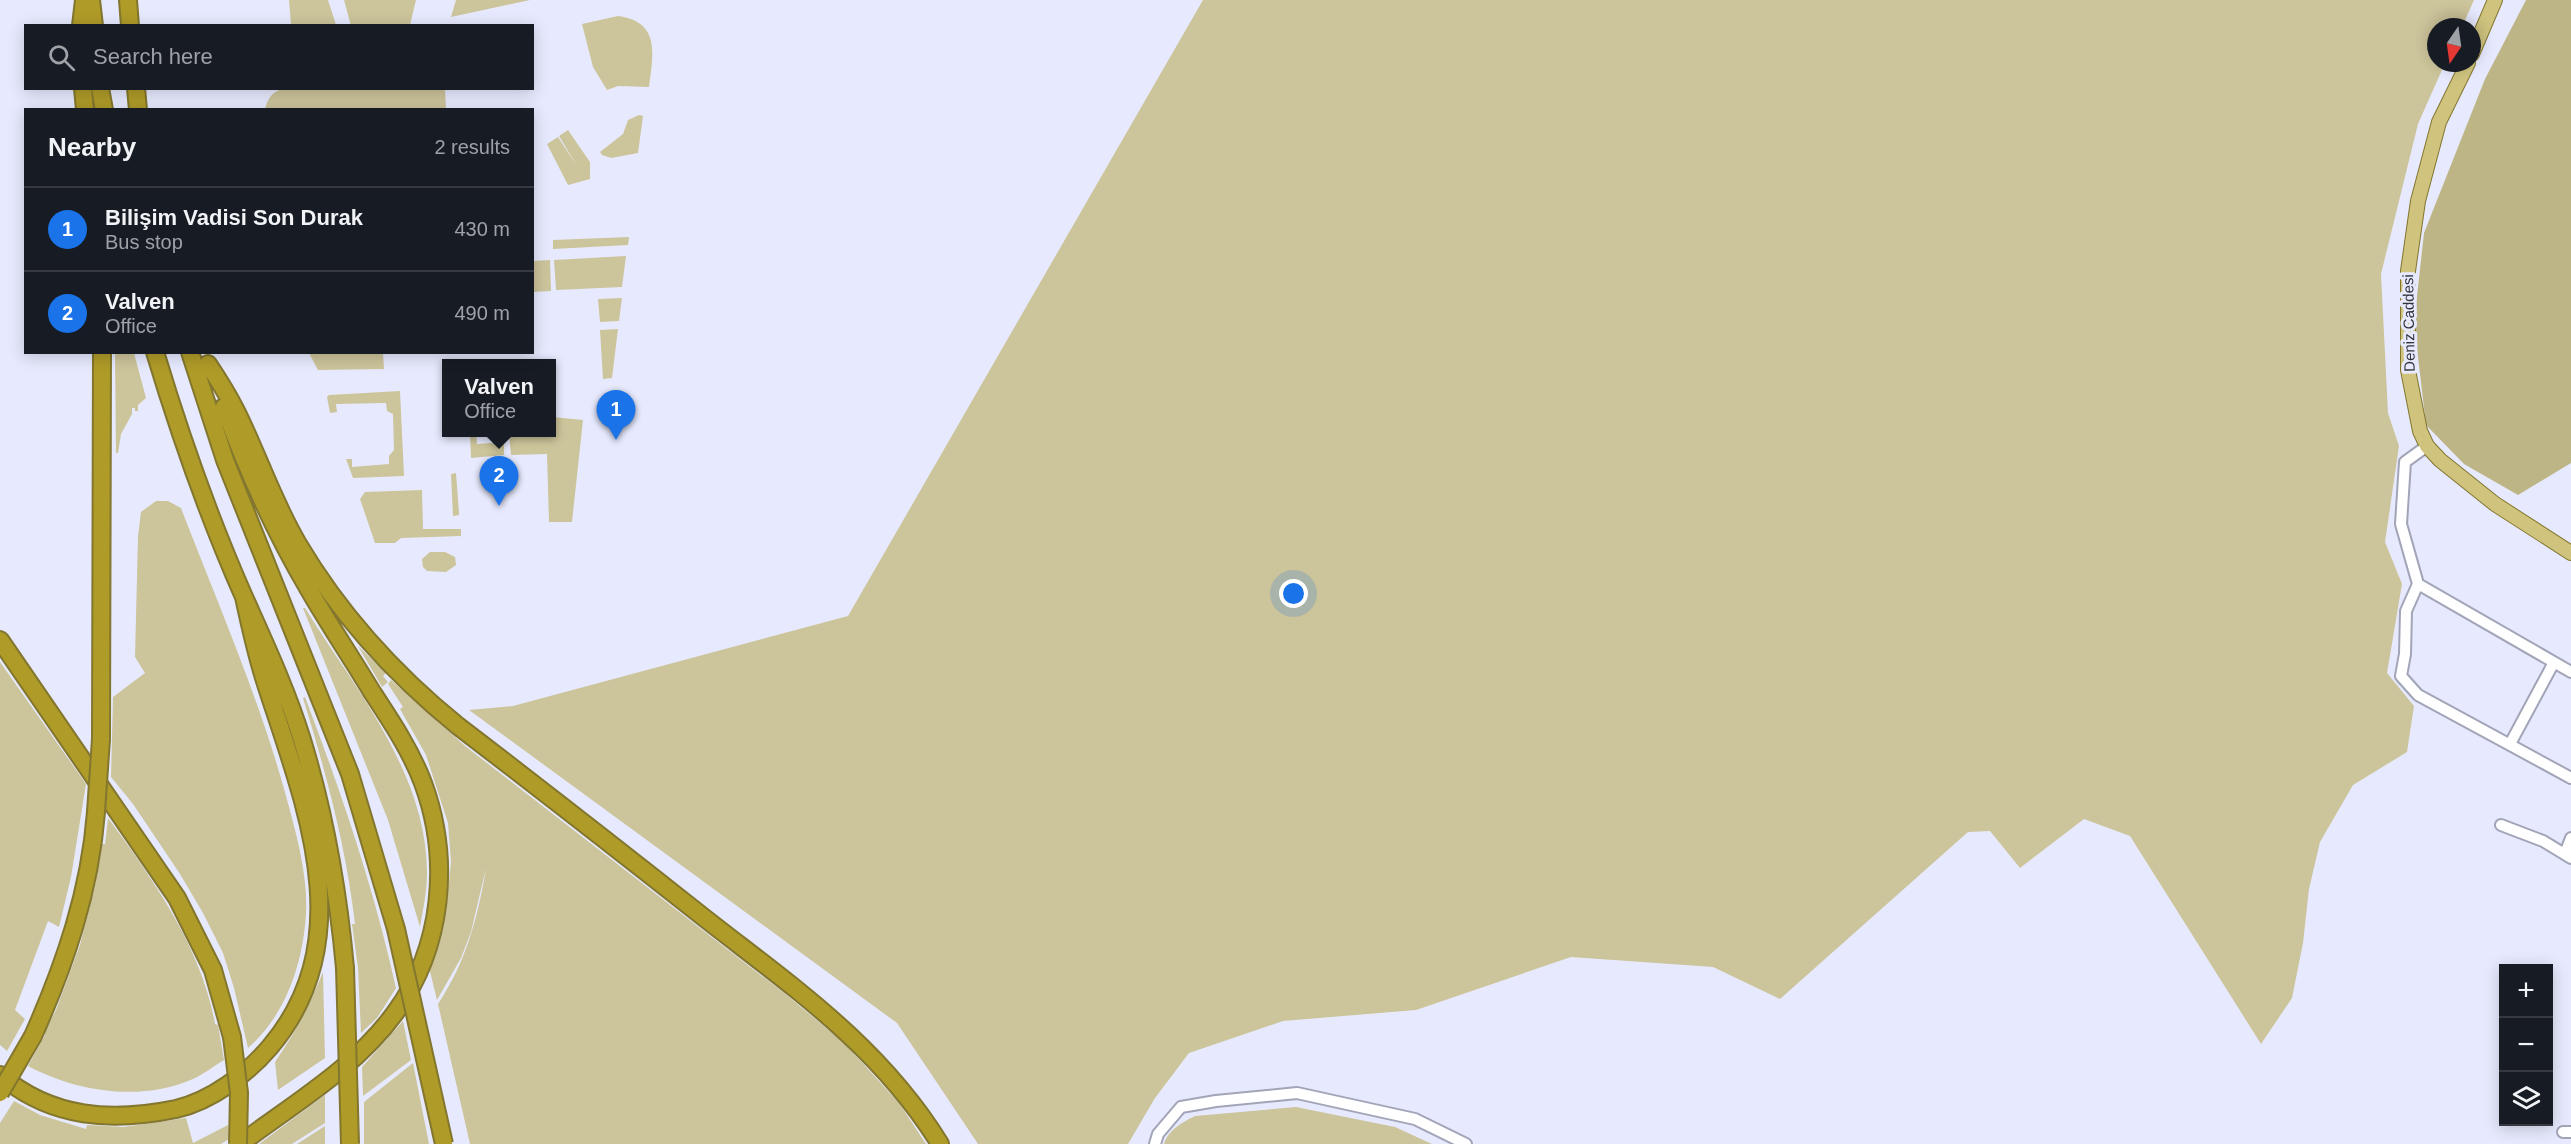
<!DOCTYPE html>
<html lang="en">
<head>
<meta charset="utf-8">
<style>
  body { margin:0; font-family:Helvetica,sans-serif; background:#242831; color:#f1f3f6 }
  .controls { position:absolute; right:18px; bottom:18px; display:grid; overflow:hidden; border-radius:0px; box-shadow:0 3px 15px #0003 }
  .controls button { width:54px; height:54px; display:grid; place-items:center; padding:0; border:0; border-bottom:2px solid #363941; background:#171b24; color:#f1f3f6; font:30px sans-serif }
  .compass { position:absolute; left:2427px; top:18px; width:54px; height:54px; border-radius:50%; background:#171b24; box-shadow:0 3px 15px #0003; rotate:193deg }
  .you { position:absolute; left:1294px; top:594px; width:21px; height:21px; margin:-15px; border:4px solid #fff; border-radius:50%; background:#1a73e8; box-shadow:0 0 0 9px #1a73e833 }
  .badge { display:grid; place-items:center; width:39px; height:39px; border-radius:50%; background:#1a73e8; color:#fff; font-size:20px; font-weight:700 }
  .pin { position:absolute; translate:-50% -50px; filter:drop-shadow(0 2px 3px #0008) }
  .pin::after { content:''; position:absolute; top:32px; width:21px; height:18px; background:inherit; clip-path:polygon(0 0,100% 0,50% 100%) }
  .popup { position:absolute; left:442px; top:359px; width:114px; height:78px; box-sizing:border-box; display:grid; place-content:center; border-radius:0px; background:#171b24; filter:drop-shadow(0 2px 4px #0005); font-size:20px; white-space:nowrap; color:#9ea1a6 }
  .popup b { font-size:22px; color:#f1f3f6 }
  .popup::after { content:''; position:absolute; left:50%; top:100%; margin-left:-12px; border:12px solid transparent; border-top-color:#171b24 }
  .list { margin:0; padding:0; list-style:none }
  h2 { display:flex; justify-content:space-between; align-items:center; height:78px; margin:0; padding:0 24px; font-size:26px }
  h2 small { font-size:20px; font-weight:400; color:#9ea1a6 }
  .list li { display:grid; grid-template-columns:39px 1fr auto; gap:18px; align-items:center; box-sizing:border-box; height:84px; padding:0 24px; border-top:2px solid #363941 }
  .list b { display:block; font-size:22px; white-space:nowrap }
  .list p { margin:0; font-size:20px; white-space:nowrap; color:#9ea1a6 }
  .list em { font-size:20px; font-style:normal; color:#9ea1a6 }
  .icon { flex:none; width:33px; height:33px; fill:none; stroke:currentColor; stroke-width:2; stroke-linecap:round; stroke-linejoin:round }
  .map { position:relative; flex:none; width:2571px; height:1144px; overflow:hidden }
  .search { position:absolute; background:#171b24; box-shadow:0 3px 15px #0003; left:24px; top:24px; width:510px; height:66px; display:flex; align-items:center; gap:15px; box-sizing:border-box; padding:0 21px; border-radius:0px; color:#9ea1a6; font-size:22px }
  .panel { position:absolute; background:#171b24; box-shadow:0 3px 15px #0003; left:24px; top:108px; width:510px; height:246px; border-radius:0px }
  .map>svg:first-child { display:block }
  .green { fill:#ccc49a }
  .forest { fill:#beb586 }
  .lines { fill:none; stroke-linecap:round; stroke-linejoin:round }
  .minor-casing { stroke:#a2a5b8; stroke-width:14 }
  .major-casing { stroke:#83762e; stroke-width:16 }
  .highway-casing { stroke:#83762e; stroke-width:20 }
  .minor { stroke:#fff; stroke-width:10 }
  .major { stroke:#cfc37e; stroke-width:14 }
  .highway { stroke:#af9b28; stroke-width:16 }
  .highway-bridge-casing { stroke:#83762e; stroke-width:20; stroke-linecap:butt }
  .highway-bridge { stroke:#af9b28; stroke-width:16 }
  .labels { text-anchor:middle; stroke-width:6; stroke-linejoin:round; paint-order:stroke }
  .street-label { font-size:15px; fill:#31323a; stroke:#e7eafe }
</style>
</head>
<body>
<div class="map">
<svg width="2571" height="1144" viewBox="0 0 2571 1144">
  <rect width="100%" height="100%" fill="#e7eafe"/>
  <path class="green" d="M289 0H328L336 25H291Z
    M344 0H416L410 25 351 26Z
    M456 0H530L451 17Z
    M1203 0H2474L2462 27H2436V63H2445L2418 124 2381 274 2388 413 2399 446 2385 542 2402 584 2387 673 2414 706 2407 752 2353 785 2320 842 2309 889 2303 943 2292 998 2261 1044 2130 836 2084 819 2020 868 1990 831 1968 832 1780 999 1713 967 1571 957 1416 1010 1283 1021 1189 1053 1155 1098 1128 1144H978L897 1023 469 710 513 706 848 616Z
    M618 16C661 22 653 54 649 87L618 86 607 90 593 67 582 24Z
    M282 89H445L446 109H265C268 98 271 93 282 89Z
    M639 115 643 116 638 153 611 158 602 155 600 152 623 134 628 120Z
    M568 130 590 162V179L568 185 547 144 558 137 577 166 559 136Z
    M629 237 628 245 553 249V240Z
    M626 256 622 287 556 290 554 260Z
    M550 260 551 291 533 292V261Z
    M622 298 619 321 600 322 598 299Z
    M618 329 612 378 603 379 600 330Z
    M115 353H134L146 398 138 405V411H135V408H132V414L121 434 118 453H116Z
    M309 353H383L384 369 318 370Z
    M400 391 404 476 353 478 346 459H352V467L389 464V456L394 450 393 414 387 411 386 403 336 404 337 412 330 413 327 397 329 395Z
    M552 417 583 420 572 522H549L547 454 511 455 509 433 552 432Z
    M470 433H476L477 444 504 442V455L471 458Z
    M456 473 459 513V515L453 516 451 474Z
    M422 490 423 529H461V536L401 538 395 543H375L360 499 365 492Z
    M156 501H168L181 508C219 607 262 704 289 807 298 840 308 879 306 914 303 963 286 1015 248 1048L234 988 223 953 203 913 180 874 133 804 111 777 113 697 145 673 135 657 138 536 141 512Z
    M430 552H445L455 557 456 565 446 572 427 571 423 567 422 559Z
    M303 608H305C355 689 427 773 427 873 427 891 423 910 420 927L388 820Z
    M358 646 386 673 383 676 388 682 382 687Z
    M0 662 86 784 71 877 59 927 48 921 15 1010 25 1019 7 1051 0 1045Z
    M391 680 465 746 789 997 845 1044 899 1103 926 1144H470L438 1004C466 962 478 917 486 868L471 932 461 958 437 1000 428 963 439 937 447 901 451 862 448 823 426 755 400 709 403 707 388 684Z
    M305 697C341 792 374 888 396 988L377 1018 361 1033 358 968 352 924H355C346 846 326 773 303 698Z
    M108 818C152 878 202 948 215 1024L218 1025 224 1060C214 1066 204 1074 193 1079 141 1102 77 1092 28 1066L45 1035 44 1033 56 1010 80 945 94 890 102 844H105Z
    M323 972 325 1058 278 1090 275 1062C295 1033 310 1004 323 972Z
    M403 1021 411 1060 363 1096 362 1067Z
    M413 1063 429 1144H364V1102Z
    M325 1095V1123L292 1144H259Z
    M14 1101 40 1115 86 1129 87 1125 124 1127 186 1118 193 1143 228 1125 229 1139 221 1144H0V1123Z
    M1296 1107 1395 1127 1432 1144H1164C1168 1130 1183 1122 1195 1116Z
    M325 1126V1144H297Z"/>
  <path class="forest" d="M2526 0H2571V463L2518 495 2464 464 2426 425 2414 323 2424 233 2485 79Z"/>
  <g class="lines">
    <g class="minor-casing">
      <path id="minor" d="M2427 446 2405 462 2401 524 2418 584 2571 672
        M2418 584 2406 611 2405 654 2401 676 2418 695 2571 778
        M2510 744 2553 664
        M2501 825 2543 841 2571 858
        M2565 854 2571 838
        M2563 1132H2571
        M1155 1144 1158 1134 1181 1107 1216 1101 1297 1093 1415 1119 1466 1144"/>
    </g>
    <g class="major-casing">
      <path id="major" d="M2472 54 2495 0
        M2468 63 2439 122 2418 201 2408 271V370L2420 431 2427 446 2440 460 2495 504 2571 553"/>
    </g>
    <g class="highway-casing">
      <path id="highway" d="M91 0 94 26
        M128 0 130 26
        M81 26 84 0
        M83 88 85 110
        M100 88 104 110
        M136 88 138 110
        M155 352C180 435 209 518 244 597 265 644 287 691 302 740 325 815 338 891 345 968
        M190 352 225 460 350 774 396 929
        M208 364C218 379 228 395 236 411 258 455 273 502 298 544 340 615 394 674 458 726 539 788 621 852 702 916 791 986 879 1045 940 1144
        M224 407C247 470 274 530 308 588 328 623 351 657 372 692 391 721 411 751 423 783 451 859 443 947 395 1013 355 1068 293 1104 240 1144
        M0 640 177 898 213 970 232 1037
        M101 739 102 352
        M33 1036C65 964 90 891 96 812
        M0 1075C52 1119 112 1122 176 1109 211 1101 247 1074 270 1047 363 937 303 800 265 681 256 653 250 625 244 597"/>
    </g>
    <use href="#minor" class="minor"/>
    <use href="#major" class="major"/>
    <use href="#highway" class="highway"/>
    <g class="highway-bridge-casing">
      <path id="highway-bridge" d="M96 812 101 739
        M396 929 444 1144
        M345 968 350 1144
        M232 1037 239 1093 238 1144
        M0 1093 33 1036"/>
    </g>
    <use href="#highway-bridge" class="highway-bridge"/>
  </g>
  <g class="labels">
    <g class="street-label">
      <text transform="translate(2409 323) rotate(-91)" y="5">Deniz Caddesi</text>
    </g>
  </g>
</svg>
<div class="controls">
<button>+</button>
<button>−</button>
<button><svg class="icon" aria-label="layers" viewBox="0 0 24 24"><path d="M12 4l9 5-9 5-9-5zM3 14l9 5 9-5"/></svg></button>
</div>
<svg class="compass" viewBox="-18 -18 36 36"><path d="M0-13l5 13h-10z" fill="#e53935"/><path d="M0 13l5-13h-10z" fill="#9ea1a6"/></svg>
<div class="you"></div>
<div class="pin badge" style="left:616px;top:440px">1</div>
<div class="pin badge" style="left:499px;top:506px">2</div>
<div class="popup"><b>Valven</b>Office</div>
<div class="search"><svg class="icon" aria-label="search" viewBox="0 0 24 24"><circle cx="10" cy="10" r="6"/><path d="M15 15l6 6"/></svg>Search here</div>
<section class="panel">
<h2>Nearby<small>2 results</small></h2>
<ul class="list">
<li><span class="badge">1</span><div><b>Bilişim Vadisi Son Durak</b><p>Bus stop</p></div><em>430 m</em></li>
<li><span class="badge">2</span><div><b>Valven</b><p>Office</p></div><em>490 m</em></li>
</ul>
</section>
</div>
</body>
</html>
